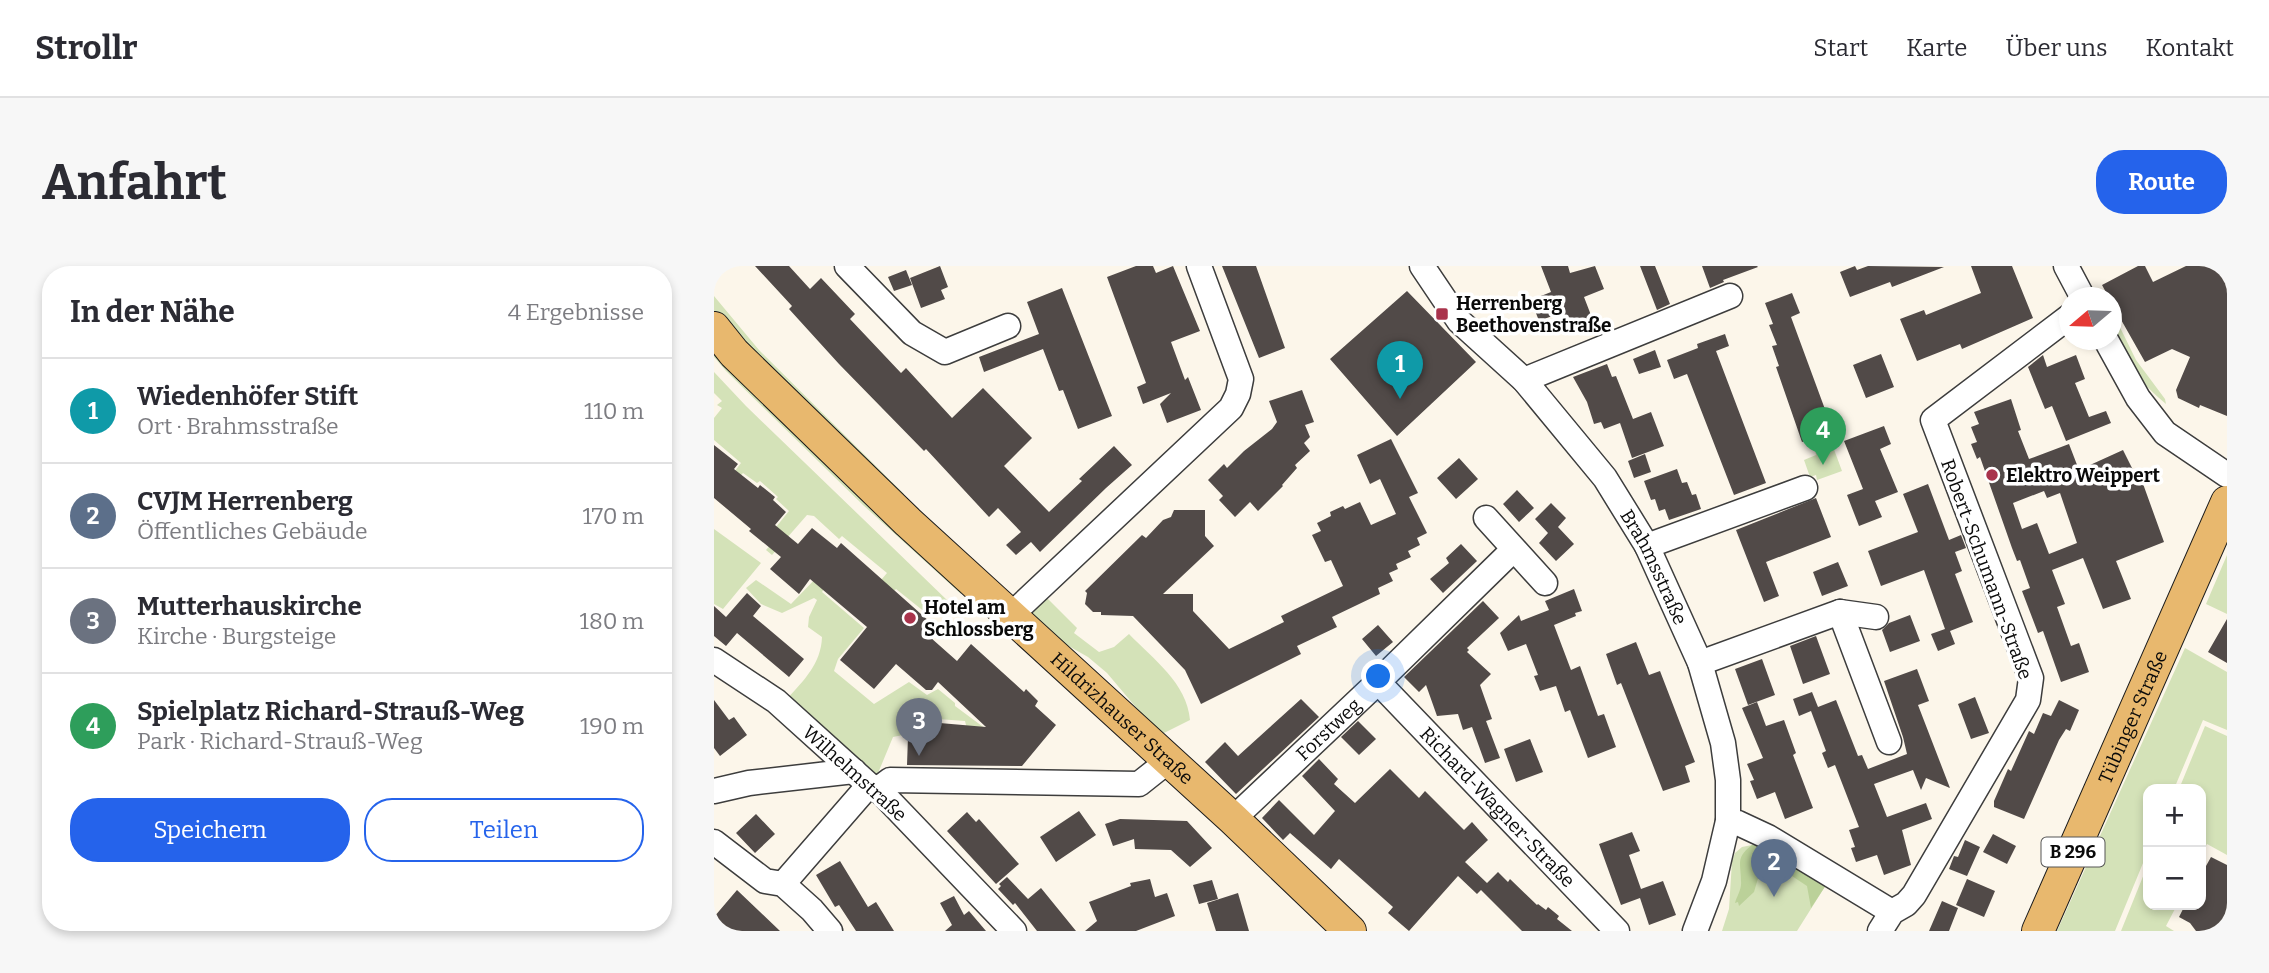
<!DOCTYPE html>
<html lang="de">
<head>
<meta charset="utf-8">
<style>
  body { margin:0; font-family:Bitter,serif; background:#f7f7f7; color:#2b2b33 }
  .controls { position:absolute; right:21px; bottom:21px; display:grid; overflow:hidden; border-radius:14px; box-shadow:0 4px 10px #0003 }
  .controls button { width:63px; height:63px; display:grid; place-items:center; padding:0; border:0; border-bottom:2px solid #e1e1e2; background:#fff; color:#2b2b33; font:35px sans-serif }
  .compass { position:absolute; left:1345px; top:21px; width:63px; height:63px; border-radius:50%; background:#fff; box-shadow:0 4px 10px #0003; rotate:251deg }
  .you { position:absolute; left:665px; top:411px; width:24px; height:24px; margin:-18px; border:5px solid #fff; border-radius:50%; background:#1a73e8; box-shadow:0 0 0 10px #1a73e833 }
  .badge { display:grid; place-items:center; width:46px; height:46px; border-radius:50%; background:#2563eb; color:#fff; font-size:23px; font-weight:700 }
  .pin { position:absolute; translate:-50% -58px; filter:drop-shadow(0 2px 4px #0008) }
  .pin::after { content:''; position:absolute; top:37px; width:24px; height:21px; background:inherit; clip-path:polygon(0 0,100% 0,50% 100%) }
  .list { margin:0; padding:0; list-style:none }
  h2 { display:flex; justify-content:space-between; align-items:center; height:91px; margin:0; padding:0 28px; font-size:30px }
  h2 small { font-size:23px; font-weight:400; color:#7c7c81 }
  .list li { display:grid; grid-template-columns:46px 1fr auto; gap:21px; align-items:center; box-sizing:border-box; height:105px; padding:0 28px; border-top:2px solid #e1e1e2 }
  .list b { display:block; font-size:26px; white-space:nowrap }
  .list p { margin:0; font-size:23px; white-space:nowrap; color:#7c7c81 }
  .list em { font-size:23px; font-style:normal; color:#7c7c81 }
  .actions { display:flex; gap:14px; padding:21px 28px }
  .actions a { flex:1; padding:16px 0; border:2px solid #2563eb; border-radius:28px; text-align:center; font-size:24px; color:#2563eb }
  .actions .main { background:#2563eb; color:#fff }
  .map { position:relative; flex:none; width:1513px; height:665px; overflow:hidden; border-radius:28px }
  header { display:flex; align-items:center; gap:42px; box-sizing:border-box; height:98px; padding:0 35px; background:#fff; border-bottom:2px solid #e1e1e2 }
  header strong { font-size:33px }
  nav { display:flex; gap:38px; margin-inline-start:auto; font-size:24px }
  .intro { display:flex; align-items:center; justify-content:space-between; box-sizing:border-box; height:168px; padding:0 42px }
  h1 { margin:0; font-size:49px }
  .button { padding:18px 32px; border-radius:28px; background:#2563eb; color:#fff; font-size:24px; font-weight:700 }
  main { display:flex; gap:42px; padding:0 42px }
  aside { flex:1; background:#fff; border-radius:28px; box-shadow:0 4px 10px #0003 }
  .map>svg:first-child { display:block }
  .green { fill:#d4e2b8 }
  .forest { fill:#bbd199 }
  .building { fill:#514a48; fill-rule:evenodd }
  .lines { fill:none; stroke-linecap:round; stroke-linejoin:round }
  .minor-casing { stroke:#3d3d3d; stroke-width:27 }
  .major-casing { stroke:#1b1b1b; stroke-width:34 }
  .minor { stroke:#fff; stroke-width:24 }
  .major { stroke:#e8b86e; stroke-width:32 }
  .poi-dot { fill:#a9334b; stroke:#fff; stroke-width:2.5 }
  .labels { text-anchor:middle; stroke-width:7; stroke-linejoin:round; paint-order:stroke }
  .shield { fill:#fff; stroke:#545454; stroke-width:2 }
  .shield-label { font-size:18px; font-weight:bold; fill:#0a0a0a }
  .poi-label { font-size:19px; font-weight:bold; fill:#0a0a0a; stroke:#fff; text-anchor:start }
  .street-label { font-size:19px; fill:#0a0a0a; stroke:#fff }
</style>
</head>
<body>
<header>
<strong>Strollr</strong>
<nav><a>Start</a><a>Karte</a><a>Über uns</a><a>Kontakt</a></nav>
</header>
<div class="intro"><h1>Anfahrt</h1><a class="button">Route</a></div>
<main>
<aside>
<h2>In der Nähe<small>4 Ergebnisse</small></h2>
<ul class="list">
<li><span class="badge" style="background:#0f9aa8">1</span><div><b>Wiedenhöfer Stift</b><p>Ort · Brahmsstraße</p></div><em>110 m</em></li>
<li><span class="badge" style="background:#5c6f8a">2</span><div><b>CVJM Herrenberg</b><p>Öffentliches Gebäude</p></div><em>170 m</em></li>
<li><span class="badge" style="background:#6b7280">3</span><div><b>Mutterhauskirche</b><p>Kirche · Burgsteige</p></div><em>180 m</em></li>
<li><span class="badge" style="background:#2e9e5b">4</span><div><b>Spielplatz Richard-Strauß-Weg</b><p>Park · Richard-Strauß-Weg</p></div><em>190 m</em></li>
</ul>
<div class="actions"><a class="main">Speichern</a><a>Teilen</a></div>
</aside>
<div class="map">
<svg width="1513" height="665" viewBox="0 0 1513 665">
  <rect width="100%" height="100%" fill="#fcf6ea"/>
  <path class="green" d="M0 30 45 84 190 228 187 232 0 47Z
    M1398 45 1422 94 1451 133 1452 138C1431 120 1406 95 1398 68 1396 61 1398 52 1398 45Z
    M0 85 250 324 247 328 149 239 12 105 0 91Z
    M0 106 32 140 234 335 217 351 182 323 157 348 146 339 173 307 128 270 125 273 100 250 93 249 58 289 52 284 67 267 62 261 75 245 62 233 64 231 46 215 43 217 29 207 15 223 11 218 27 197 0 174V152L8 142 3 139 8 135 0 127Z
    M1118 178 1128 205 1103 214 1102 209 1096 211 1090 194 1102 189 1101 184Z
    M0 263 47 297 9 343 0 338Z
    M1513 289V348L1492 338Z
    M106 308 115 315 108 326 150 362 124 393 120 405 160 438 195 416 213 429 224 423 241 437V440L276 466 254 467 251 455 210 452 209 465 179 471 162 512 73 433C90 414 107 398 108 371L94 361 95 351 103 334 100 332 68 347 47 338 32 322 42 314 77 338Z
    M330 329 363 362 360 367 385 386 400 381 415 368C439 393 473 417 476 454L450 467 442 465 393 407 374 391 344 374 315 352V340Z
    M1471 382 1513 406V464L1489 454 1460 523H1434V585L1401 665H1343Z
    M1491 460 1513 470V589L1493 578 1487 590V523H1465Z
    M1038 579 1050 581 1112 619 1083 665H1008L1015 643 1018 595 1021 587 1028 581Z
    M1434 598V639H1463L1452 660 1460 665H1407Z"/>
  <path class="forest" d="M1038 579 1050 581 1112 619 1097 642 1093 620 1063 600 1045 609 1040 626 1025 640 1024 636 1021 637C1023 630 1028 623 1027 615 1027 598 1021 592 1038 579Z"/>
  <path class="building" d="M41 0H75L96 23 107 12 141 48 136 53 187 107 192 102 238 152 269 122 318 172 290 200 335 246 368 215 365 213 400 180 418 199 392 222 326 286 317 276 302 289 292 279 307 266 284 242 275 251 212 183 210 185 125 98 75 43 78 40Z
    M226 0 234 21 227 24 231 33 207 42 196 12Z
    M422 0H439L442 7 459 0 486 65 457 76 471 114 474 111 487 144 453 157 446 138 457 127 429 138 423 121 432 117 393 11Z
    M508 0H542L571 82 545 92Z
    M827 0H854L856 7 881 0 890 23 870 31 880 57 853 67 846 47 825 55 817 34 837 26Z
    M926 0H941L956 38 943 44Z
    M988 0H1043L1044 1 1009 14 1010 16 996 22Z
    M1141 0 1143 4 1154 0 1230 1 1178 21 1176 16 1136 31 1126 6Z
    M1257 0H1298L1319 52 1248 83 1246 78 1203 95 1186 53 1210 44 1212 49 1267 27Z
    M1424 0H1431L1439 16 1472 0H1513V150L1486 139 1485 142 1464 132 1462 124 1476 91 1458 83 1431 96 1397 36V32H1395L1388 19Z
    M192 4 198 19 180 25 174 11Z
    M348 22 398 150 364 163 349 124 345 125 329 83 270 106 265 91 325 68 313 36Z
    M693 25 762 96 683 170 616 93Z
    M1078 27 1086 47 1077 51 1119 165 1088 176 1062 101 1065 100 1058 80 1063 79 1055 59 1059 58 1051 37Z
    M1011 68 1015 80 1002 85 1052 217 1020 229 973 108 960 113 953 94 984 82 983 78Z
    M941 84 947 101 925 108 919 93Z
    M1167 88 1180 121 1152 132 1139 99Z
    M1329 89 1333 101 1362 89 1371 113 1361 117 1375 151 1392 145 1397 157 1352 175 1338 140 1331 143 1314 101Z
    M893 98 898 111 902 110 919 153 937 146 950 180 918 192 906 157 890 163 887 156 880 158 873 136 859 111Z
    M588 124 600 156 591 159 596 171 590 177 596 185 581 199 583 202 568 219 569 220 544 245 536 236 521 251 505 234 509 230 494 214 510 198 513 202 530 185 558 163 563 156 555 135Z
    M1297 133 1307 164 1304 165 1315 193 1355 178 1365 204 1409 184 1425 216 1428 215 1450 276 1402 295 1417 333 1389 343 1369 292 1338 304 1351 338 1343 341 1357 380 1365 377 1375 406 1347 416 1329 365 1324 367 1308 325 1316 322 1306 294 1303 295 1298 282 1266 191 1263 193 1257 178 1263 176 1257 161 1265 158 1260 146ZM1330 225 1333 232 1346 227 1363 277 1335 288 1323 257 1308 263 1299 237Z
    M1170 160 1177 178 1166 183 1184 226 1161 235 1168 251 1145 260 1133 229 1149 223 1130 175Z
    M677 173 704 227 695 231 713 267 703 272 706 279 694 285 697 291 682 298 684 303 675 307 679 315 664 322 666 328 618 351 623 361 583 380 587 388 487 438 471 404 419 350 387 349V346H379L371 338 373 327 371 325 428 269 432 272 449 254 457 251 460 244H491V270L500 280 449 328H479V345L515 383 570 356 567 350 629 320 617 294 611 296 598 269 607 265 603 257 617 250 616 246 629 240 631 243 646 236 657 259 682 248 666 213 656 218 643 189Z
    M0 179 24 198 20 203 44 222 46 219 61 231 59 234 72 246 61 259 84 278 98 262 123 282 127 277 216 356 208 364 243 395 257 378 310 426 312 423 324 435 321 440 342 459 308 500 193 499 194 471H212L214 456 272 461 224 416 218 424H212L182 398 160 423 126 394 153 361 96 313 85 328 56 303 67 291 35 265 37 263 0 232Z
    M931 188 937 206 920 212 914 195Z
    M745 192 764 213 742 233 723 212Z
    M963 203 968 217 973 216 978 229 982 228 987 243 955 254 951 243 945 245 941 233 937 234 930 215Z
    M1214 218 1235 274 1247 269 1252 282 1241 286 1248 305 1241 308 1259 356 1236 365 1241 378 1224 385 1217 368 1231 363 1210 304 1167 320 1154 285 1204 266 1189 228Z
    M803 224 820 242 805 256 789 238Z
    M1102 232 1117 271 1052 296 1065 330 1050 336 1022 264Z
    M837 237 852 252 844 261 860 278 842 295 825 277 834 267 821 253Z
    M747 278 763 295 729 327 716 313 735 297 732 292Z
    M1124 296 1134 320 1108 330 1099 306Z
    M860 323 868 345 861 347 862 350 840 359 857 404 866 400 884 450 890 448 902 481 874 492 856 444 851 446 842 420 826 425 820 410 824 409 812 378 794 385 786 367 805 349 807 355 835 344 831 335Z
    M33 327 47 340 39 350 90 393 75 411 23 367 12 380 0 370V340L12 351Z
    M769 335 785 352 753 382 755 384 753 386 777 408 766 419 778 453 772 455 786 492 771 497 758 461 749 464 744 448 723 450 712 419 705 426 690 411Z
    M1196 349 1206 375 1176 386 1168 364 1175 357Z
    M1513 353V397L1494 386Z
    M664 359 679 376 662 390 648 373Z
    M1102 370 1116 408 1089 418 1076 380Z
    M922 376 935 409 946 405 981 496 971 500 976 516 949 525 907 417 903 419 892 388Z
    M1048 393 1061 429 1034 439 1021 403Z
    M1203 403 1215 435 1204 439 1236 522 1212 512 1207 524 1199 504 1160 518 1173 551 1212 537 1218 553 1188 564 1197 599 1170 609 1163 589 1142 596 1137 582 1141 581 1135 564 1145 561 1121 499 1114 502 1108 487 1112 485 1097 445 1085 450 1079 433 1098 426 1104 441 1122 434 1144 490 1148 489 1154 503 1193 488 1189 471 1170 415Z
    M1261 431 1275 467 1257 473 1244 438Z
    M587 433 605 451 522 528 491 496 511 476 524 490Z
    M0 434 15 454 20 451 33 469 6 490 0 482Z
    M1345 434 1365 444 1356 465 1352 463 1345 474 1310 553 1280 541V535L1294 503 1297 505 1315 465 1320 468 1329 447 1337 450Z
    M1043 436 1052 460 1070 454 1082 487 1079 489 1099 542 1071 553 1061 526 1043 533 1036 515 1040 514 1033 498 1049 492 1028 442Z
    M644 455 662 473 645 489 627 471Z
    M816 473 829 506 802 516 790 483Z
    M605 493 624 513 620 518 641 537 676 503 705 532 711 525 750 564 758 556 774 574 751 596 773 617 784 606 794 616 796 613 823 639 824 638 832 644 834 641 845 650 843 653 858 665H808L767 624 763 628 744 610 695 665 674 647 679 641 625 593 617 603 576 567 569 574 548 552 565 534 600 569 621 545 588 510Z
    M365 545 382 569 342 596 326 571Z
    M253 546 262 556 265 553 305 598 282 618 233 565Z
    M42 548 61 568 41 587 22 567Z
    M406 553 473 555 498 582 476 601 457 584 421 583 420 573 399 580 391 558Z
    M918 566 926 585 915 589 927 623 949 615 962 649 935 659 926 632 907 639 885 578Z
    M1279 568 1302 580 1293 598 1269 586Z
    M1251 574 1266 581 1253 610 1235 603 1240 590 1244 591Z
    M1497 591 1513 599V665H1482L1476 657 1465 651 1471 639H1487V609Z
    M126 595 154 641 162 636 180 665H142L125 639 121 641 102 609Z
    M293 611 314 633 327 622 362 665H323L301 637 299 639 284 623 287 620 285 618Z
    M436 613 441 631 453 627 461 650 422 665H371L383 655 375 636 417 620 416 617Z
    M1253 613 1281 625 1270 651 1242 639Z
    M498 614 504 633 485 638 479 619Z
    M23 624 66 665H15L0 651Z
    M524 627 535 665H502L493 637Z
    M240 630 250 649 255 645 272 665H231L238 659 226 637Z
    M1228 635 1244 642 1235 665H1215Z"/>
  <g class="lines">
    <g class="minor-casing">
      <g id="minor">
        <path d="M133 0 198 67 231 86 294 60"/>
        <path id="s1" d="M708 0 745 55 810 114 891 212 933 280 986 397 1009 477 1014 514V555L1000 615 981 665"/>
        <path d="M1352 0 1369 32"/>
        <path d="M1392 74 1424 132 1451 167 1513 209"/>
        <path d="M810 114 1016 30"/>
        <path d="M772 252 831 317"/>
        <path d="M933 280 1091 222"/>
        <path d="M1126 346 1162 351"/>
        <path d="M296 350 517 142 524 128 527 113 485 0"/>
        <path d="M0 394 62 435 155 519 164 523 300 665"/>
        <path d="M986 397 1126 346 1175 476"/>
        <path id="s2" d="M664 416 903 665"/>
        <path d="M164 523 176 514 425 518 454 495"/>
        <path d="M0 525 35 517 140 505"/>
        <path id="s3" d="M519 553 664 416 799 284"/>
        <path d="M1014 555 1024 557 1054 571 1178 646"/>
        <path d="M0 576 51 615 69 618 98 644 116 665"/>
        <path d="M69 618 155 519"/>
        <path d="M1166 665 1178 646 1192 638 1200 629 1314 434 1317 412 1219 154 1356 50"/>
      </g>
    </g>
    <g class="major-casing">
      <g id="major">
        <path id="s4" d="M0 62 20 87 194 256 519 553 636 665"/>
        <path id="s5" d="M1324 665 1513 236"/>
      </g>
    </g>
    <use href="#minor" class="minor"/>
    <use href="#major" class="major"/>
  </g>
  <g class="poi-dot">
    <rect x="721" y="41" width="14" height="14" rx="3.5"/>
    <circle cx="1278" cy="209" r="7"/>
    <circle cx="196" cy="352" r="7"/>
  </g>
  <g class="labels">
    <rect class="shield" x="1327.5" y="571.5" width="63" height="29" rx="5"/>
    <g class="shield-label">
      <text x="1359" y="592">B 296</text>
    </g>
    <g class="poi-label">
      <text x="742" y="44">Herrenberg<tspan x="742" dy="22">Beethovenstraße</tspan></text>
      <text x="1292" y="216">Elektro Weippert</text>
      <text x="210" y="348">Hotel am<tspan x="210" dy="22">Schlossberg</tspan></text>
    </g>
    <g class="street-label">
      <text dy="7" stroke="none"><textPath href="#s1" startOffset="383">Brahmsstraße</textPath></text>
      <text transform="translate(1273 303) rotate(70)" y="7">Robert-Schumann-Straße</text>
      <text dy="7" stroke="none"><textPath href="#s5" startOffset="234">Tübinger Straße</textPath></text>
      <text dy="7" stroke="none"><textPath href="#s4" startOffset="565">Hildrizhauser Straße</textPath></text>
      <text dy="7" stroke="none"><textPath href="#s3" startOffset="131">Forstweg</textPath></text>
      <text transform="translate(141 507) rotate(42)" y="7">Wilhelmstraße</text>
      <text dy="7" stroke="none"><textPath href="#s2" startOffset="173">Richard-Wagner-Straße</textPath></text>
    </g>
  </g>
</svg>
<div class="controls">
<button>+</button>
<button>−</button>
</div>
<svg class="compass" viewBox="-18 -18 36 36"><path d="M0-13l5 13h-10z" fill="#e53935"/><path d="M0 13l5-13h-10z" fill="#7c7c81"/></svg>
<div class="you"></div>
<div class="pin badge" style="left:686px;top:133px;background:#0f9aa8">1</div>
<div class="pin badge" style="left:1060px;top:631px;background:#5c6f8a">2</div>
<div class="pin badge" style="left:205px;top:490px;background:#6b7280">3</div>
<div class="pin badge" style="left:1109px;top:199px;background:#2e9e5b">4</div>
</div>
</main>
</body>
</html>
